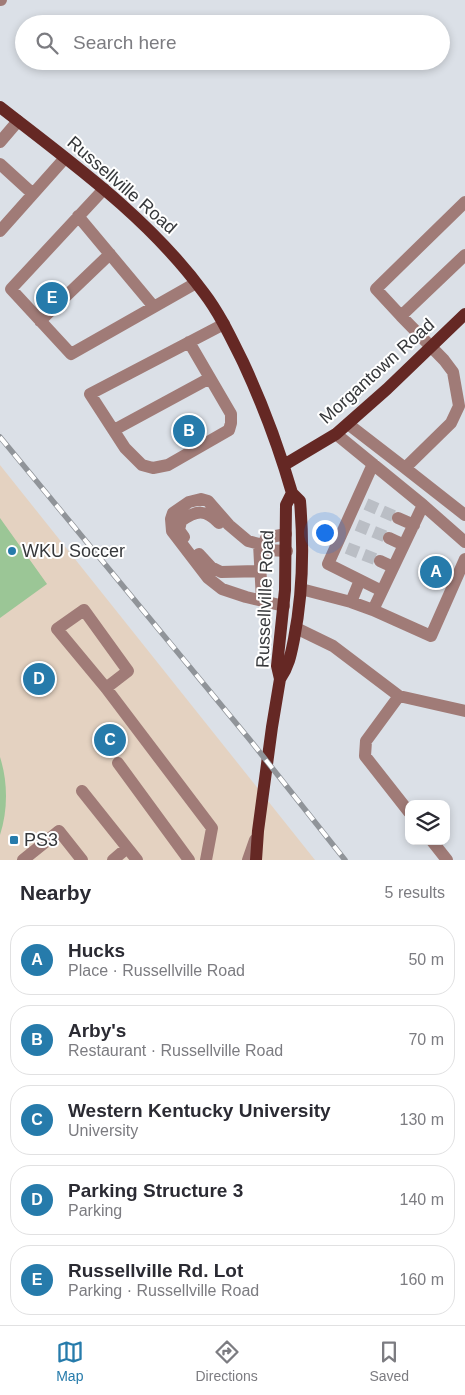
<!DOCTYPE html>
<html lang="en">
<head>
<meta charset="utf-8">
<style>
  body { margin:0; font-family:Arial,sans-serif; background:#f7f7f7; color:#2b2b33 }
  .controls { position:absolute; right:15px; bottom:15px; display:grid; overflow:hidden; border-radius:10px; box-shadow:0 2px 8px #0003 }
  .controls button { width:45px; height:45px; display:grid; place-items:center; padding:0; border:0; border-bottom:1px solid #e1e1e2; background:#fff; color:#2b2b33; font:25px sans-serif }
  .you { position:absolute; left:324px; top:532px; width:18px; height:18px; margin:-12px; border:4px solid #fff; border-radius:50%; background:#1a73e8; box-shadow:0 0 0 8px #1a73e833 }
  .badge { display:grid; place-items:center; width:32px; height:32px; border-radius:50%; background:#267bab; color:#fff; font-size:16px; font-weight:700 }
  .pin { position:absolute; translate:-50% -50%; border:2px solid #fff; box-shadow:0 1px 5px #0006 }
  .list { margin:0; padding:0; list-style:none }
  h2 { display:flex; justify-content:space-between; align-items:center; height:65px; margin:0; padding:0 20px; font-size:21px }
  h2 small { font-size:16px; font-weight:400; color:#7c7c81 }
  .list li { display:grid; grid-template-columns:32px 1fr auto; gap:15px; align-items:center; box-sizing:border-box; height:70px; margin:0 10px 10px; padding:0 10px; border:1px solid #e1e1e2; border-radius:20px }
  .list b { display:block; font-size:19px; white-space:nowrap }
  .list p { margin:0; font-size:16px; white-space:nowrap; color:#7c7c81 }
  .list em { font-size:16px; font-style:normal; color:#7c7c81 }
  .icon { flex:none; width:28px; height:28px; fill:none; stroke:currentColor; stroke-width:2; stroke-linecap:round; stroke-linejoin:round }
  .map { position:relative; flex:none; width:465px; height:860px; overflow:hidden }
  .search { position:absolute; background:#fff; box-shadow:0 2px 8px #0003; left:15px; right:15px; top:15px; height:55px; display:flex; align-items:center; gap:12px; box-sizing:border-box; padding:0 18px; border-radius:28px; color:#7c7c81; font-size:19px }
  .sheet { height:465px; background:#fff }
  nav { display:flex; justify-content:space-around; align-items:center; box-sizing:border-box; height:70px; border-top:1px solid #e1e1e2; background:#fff; font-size:14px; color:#7c7c81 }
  nav a { display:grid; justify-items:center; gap:2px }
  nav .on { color:#267bab }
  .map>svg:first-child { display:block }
  .education { fill:#e4d2c1 }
  .pitch { fill:#9bc696 }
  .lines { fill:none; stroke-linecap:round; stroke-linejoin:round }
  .minor-tunnel { stroke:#babec5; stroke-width:12; stroke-dasharray:12 6; stroke-linecap:butt }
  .minor { stroke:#a07b77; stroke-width:12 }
  .major { stroke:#652824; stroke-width:12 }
  .rail-casing { stroke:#909499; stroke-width:5.5 }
  .rail { stroke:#fff; stroke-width:4; stroke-dasharray:11; stroke-linecap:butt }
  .poi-dot { fill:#267bab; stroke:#fff; stroke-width:2 }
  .labels { text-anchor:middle; stroke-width:4; stroke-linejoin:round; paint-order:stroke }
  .street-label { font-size:18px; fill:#36383b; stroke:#fff }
  .poi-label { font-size:18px; fill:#36383b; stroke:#fff; text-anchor:start }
</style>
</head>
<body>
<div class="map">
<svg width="465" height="860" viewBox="0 0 465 860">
  <rect width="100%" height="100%" fill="#dbe0e7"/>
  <path class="education" d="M0 465 315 860H0Z"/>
  <path class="pitch" d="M0 518 47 584 0 618Z
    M0 757C8 782 8 810 0 835Z"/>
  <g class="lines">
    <path class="minor-tunnel" d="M366 504 398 518
      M357 525 389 538
      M347 548 380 561"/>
    <path class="minor" d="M0 0H1
      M0 142 18 121
      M0 164 33 194
      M104 189 11 289 71 354 196 283
      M78 216 154 307
      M0 231 65 158
      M401 316 465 255
      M40 321 110 254
      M189 342 231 414V423L229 430 168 465 153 468 142 465 125 448 90 394 224 324
      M348 424 405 468 451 423 459 406 453 372 444 360 401 316 376 289 465 202
      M114 430 210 378
      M373 464 328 564 382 591
      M405 468 465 515
      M423 505 465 542
      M398 518 414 525
      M184 537 179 530 181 521C197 510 205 509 219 523
      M389 538 404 545
      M259 544 262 600
      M263 545 266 538 286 534
      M199 554 211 567 221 572 261 571
      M380 561 393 567
      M301 589 351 602 373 610 423 505 336 434
      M351 602 360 580
      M284 606 246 597 222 589 208 578 172 531 171 519 173 513 189 502 201 499 208 501 229 525 242 536 248 541 263 545 267 550 287 551
      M373 610 431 636 465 559
      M296 628 333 646 399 696 366 741 365 756 409 812
      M106 688 128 671 84 610 57 629 106 688 212 828 206 860
      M399 696 465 711
      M118 763 189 860
      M82 791 137 860
      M432 841 447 860
      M23 860 59 831 82 860
      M113 860 127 848
      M248 860 255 840"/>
    <path class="major" d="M0 107C73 164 149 218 204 293 220 314 231 338 243 362 263 405 279 448 292 493L300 501C304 548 303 593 294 639 291 654 289 666 280 679
      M284 465 336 434 387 389 465 314
      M256 860 258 831 272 727 280 679 277 666 285 590 286 505 292 493"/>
    <g class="rail-casing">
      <path id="rail" d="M0 437 250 740 345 860"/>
    </g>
    <use href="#rail" class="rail"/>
  </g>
  <g class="poi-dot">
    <circle cx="12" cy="551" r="5"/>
    <rect x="9" y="835" width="10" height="10" rx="2.5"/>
  </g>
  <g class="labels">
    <g class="street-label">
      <text transform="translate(122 185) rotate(41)" y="6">Russellville Road</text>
      <text transform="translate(377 371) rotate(-42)" y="6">Morgantown Road</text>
      <text transform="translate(265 599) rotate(-88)" y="6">Russellville Road</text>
    </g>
    <g class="poi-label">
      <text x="22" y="557">WKU Soccer</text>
      <text x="24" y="846">PS3</text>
    </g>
  </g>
</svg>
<div class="controls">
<button><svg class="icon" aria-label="layers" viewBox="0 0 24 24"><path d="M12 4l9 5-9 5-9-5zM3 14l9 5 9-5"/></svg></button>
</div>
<div class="you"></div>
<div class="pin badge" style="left:436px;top:572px">A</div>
<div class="pin badge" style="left:189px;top:431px">B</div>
<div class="pin badge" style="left:110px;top:740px">C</div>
<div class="pin badge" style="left:39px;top:679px">D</div>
<div class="pin badge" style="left:52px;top:298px">E</div>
<div class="search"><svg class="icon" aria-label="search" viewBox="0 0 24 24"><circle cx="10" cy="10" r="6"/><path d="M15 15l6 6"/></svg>Search here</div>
</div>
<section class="sheet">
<h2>Nearby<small>5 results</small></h2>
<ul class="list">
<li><span class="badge">A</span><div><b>Hucks</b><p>Place · Russellville Road</p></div><em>50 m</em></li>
<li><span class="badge">B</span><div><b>Arby's</b><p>Restaurant · Russellville Road</p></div><em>70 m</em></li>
<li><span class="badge">C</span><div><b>Western Kentucky University</b><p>University</p></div><em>130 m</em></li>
<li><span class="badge">D</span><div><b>Parking Structure 3</b><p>Parking</p></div><em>140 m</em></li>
<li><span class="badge">E</span><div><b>Russellville Rd. Lot</b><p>Parking · Russellville Road</p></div><em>160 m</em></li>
</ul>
</section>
<nav>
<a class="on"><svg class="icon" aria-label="map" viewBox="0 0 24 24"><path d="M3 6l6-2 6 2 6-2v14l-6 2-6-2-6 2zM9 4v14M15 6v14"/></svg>Map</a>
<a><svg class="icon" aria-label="directions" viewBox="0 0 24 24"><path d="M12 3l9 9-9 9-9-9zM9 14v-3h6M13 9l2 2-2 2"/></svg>Directions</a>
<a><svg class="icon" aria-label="saved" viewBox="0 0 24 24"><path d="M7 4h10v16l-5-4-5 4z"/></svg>Saved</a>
</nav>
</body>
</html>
